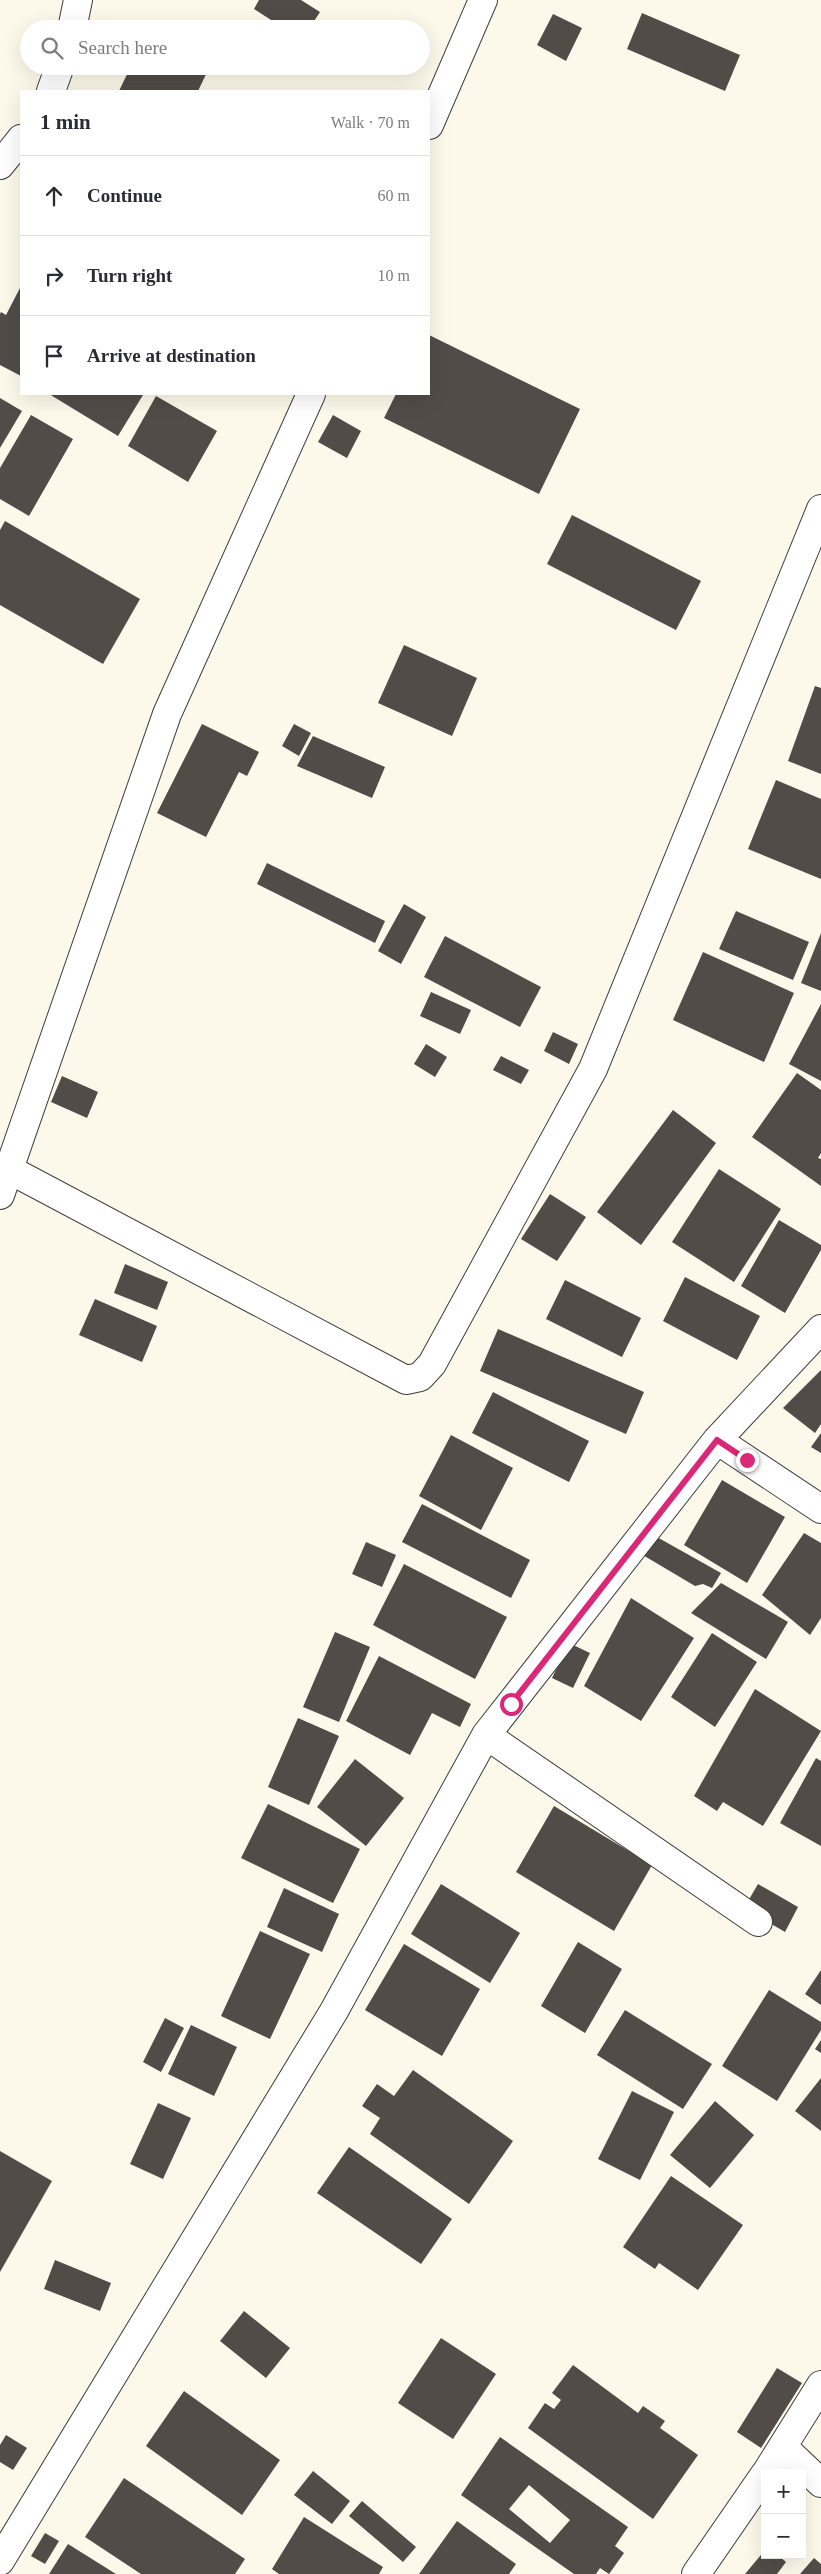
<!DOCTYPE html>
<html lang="en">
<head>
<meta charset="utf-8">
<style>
  body { margin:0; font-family:Georgia,serif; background:#f7f7f7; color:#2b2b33 }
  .controls { position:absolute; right:15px; bottom:15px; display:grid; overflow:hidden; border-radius:0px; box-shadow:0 5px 20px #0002 }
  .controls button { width:45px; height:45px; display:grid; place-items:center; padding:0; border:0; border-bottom:1px solid #e1e1e2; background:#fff; color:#2b2b33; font:25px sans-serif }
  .stop { position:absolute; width:15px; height:15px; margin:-11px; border:4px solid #db2777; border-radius:50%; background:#fff }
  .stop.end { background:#db2777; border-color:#fff; box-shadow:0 1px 5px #0008 }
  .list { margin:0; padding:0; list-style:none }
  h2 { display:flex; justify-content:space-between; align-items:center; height:65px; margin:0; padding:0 20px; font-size:21px }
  h2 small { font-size:16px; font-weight:400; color:#7c7c81 }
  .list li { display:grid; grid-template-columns:32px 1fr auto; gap:15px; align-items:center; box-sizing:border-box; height:80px; padding:0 20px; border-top:1px solid #e1e1e2 }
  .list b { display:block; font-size:19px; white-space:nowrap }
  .list em { font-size:16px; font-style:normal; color:#7c7c81 }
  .icon { flex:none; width:28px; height:28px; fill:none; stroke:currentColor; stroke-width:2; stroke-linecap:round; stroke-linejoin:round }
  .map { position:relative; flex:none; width:821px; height:2574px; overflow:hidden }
  .search { position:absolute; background:#fff; box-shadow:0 5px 20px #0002; left:20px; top:20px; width:410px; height:55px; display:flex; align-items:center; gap:12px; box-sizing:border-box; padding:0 18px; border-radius:28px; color:#7c7c81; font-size:19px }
  .panel { position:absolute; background:#fff; box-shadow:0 5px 20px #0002; left:20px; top:90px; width:410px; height:305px; border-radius:0px }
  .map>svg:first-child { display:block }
  .building { fill:#524c48; fill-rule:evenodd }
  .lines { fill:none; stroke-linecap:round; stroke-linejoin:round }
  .street-casing { stroke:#3e3e3e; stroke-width:30 }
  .street { stroke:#fff; stroke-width:28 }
  .route { stroke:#db2777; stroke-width:6 }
</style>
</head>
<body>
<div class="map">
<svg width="821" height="2574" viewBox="0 0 821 2574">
  <rect width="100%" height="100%" fill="#fdf9ea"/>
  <path class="building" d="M259 0H301L320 12 309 29H304L295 23 292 29H285L254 9Z
    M642 13 740 55 725 91 627 49Z
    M553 14 582 28 566 61 537 45Z
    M131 66H210L198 91H119Z
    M20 288 21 289V376L0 365V314L1 312 6 315Z
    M429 335 580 409 539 494 384 418 396 394H429Z
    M49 394H140L143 395 118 436Z
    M156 396 217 431 188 482 128 446Z
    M0 398 22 411 0 448Z
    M31 415 73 439 29 516 0 499V468Z
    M333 415 361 431 347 458 318 442Z
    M572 515 701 581 676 630 547 564Z
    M5 521 140 599 103 664 0 605V530Z
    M404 645 477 678 452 736 378 703Z
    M815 686 821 688V774L788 761Z
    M202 724 259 752 247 776 239 772 206 837 157 813Z
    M294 724 311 733 299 756 282 746Z
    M313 736 385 767 372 798 297 766Z
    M776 780 821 799V879L748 849Z
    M267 863 385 921 375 943 257 884Z
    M404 904 426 917 401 964 378 951Z
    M736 911 809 942 793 980 719 949Z
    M821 933V991L801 983Z
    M445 936 541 987 520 1027 424 977Z
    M703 952 794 993 764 1062 673 1020Z
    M431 992 471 1010 460 1034 420 1016Z
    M821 1004V1081L789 1064Z
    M553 1032 578 1044 569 1064 544 1051Z
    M426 1044 447 1057 435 1077 414 1064Z
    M501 1056 529 1070 521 1084 493 1070Z
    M797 1073 821 1090V1153L818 1158 821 1159V1186L752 1137Z
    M62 1076 98 1092 87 1118 51 1102Z
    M673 1110 716 1143 641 1245 597 1212Z
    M719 1169 781 1209 734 1282 672 1242Z
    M550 1194 586 1217 557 1261 521 1239Z
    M779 1220 821 1245V1250L785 1313 741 1286Z
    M125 1264 168 1282 157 1310 114 1293Z
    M685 1277 760 1316 737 1360 663 1321Z
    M565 1280 641 1318 622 1357 546 1319Z
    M95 1299 157 1326 142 1362 79 1335Z
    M498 1329 644 1392 626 1434 480 1371Z
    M821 1370V1424L815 1433 783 1408Z
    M493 1392 589 1441 569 1482 472 1433Z
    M821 1433V1453L811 1447Z
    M451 1435 513 1468 481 1530 419 1496Z
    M722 1480 785 1517 747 1583 684 1545Z
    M422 1504 530 1560 511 1598 402 1542Z
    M648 1532 721 1573 712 1588 703 1584 695 1586 636 1551Z
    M804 1533 821 1543V1618L810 1635 762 1595Z
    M366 1542 396 1555 382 1587 352 1574Z
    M404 1564 507 1617 475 1679 373 1625Z
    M721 1583 788 1622 766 1659 691 1613Z
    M631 1598 694 1638 641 1721 584 1686Z
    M335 1632 370 1647 339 1722 303 1707Z
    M712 1633 757 1662 715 1727 671 1697Z
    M569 1643 590 1653 573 1688 552 1678Z
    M379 1656 471 1704 460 1727 432 1713 410 1755 346 1721Z
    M755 1689 821 1731 763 1826 723 1802 717 1811 694 1796Z
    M298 1718 339 1736 309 1805 268 1787Z
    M816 1758 821 1761V1846L780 1823Z
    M355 1759 404 1798 366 1846 317 1807Z
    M268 1804 360 1849 333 1903 241 1858Z
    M554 1806 652 1865 614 1931 516 1872Z
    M441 1884 520 1933 490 1983 411 1934Z
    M758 1884 798 1907 785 1932 744 1908Z
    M284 1888 339 1914 322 1952 267 1927Z
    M260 1931 310 1954 270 2039 221 2016Z
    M578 1942 622 1969 585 2033 541 2006Z
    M404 1944 480 1989 442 2056 365 2010Z
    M821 1970V2005L805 1994Z
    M769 1990 821 2022V2030L777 2101 722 2066Z
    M625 2010 712 2064 683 2109 597 2055Z
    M165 2018 184 2028 161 2072 143 2062Z
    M191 2025 237 2047 214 2096 168 2074Z
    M821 2040V2053L815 2049Z
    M413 2070 513 2141 469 2204 370 2134 380 2118 362 2106 377 2084 394 2096Z
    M821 2078V2131L795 2111Z
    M632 2091 674 2112 640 2180 598 2159Z
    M715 2101 754 2135 710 2188 670 2155Z
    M158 2103 191 2118 163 2179 130 2164Z
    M349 2147 452 2219 421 2264 317 2193Z
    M0 2151 52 2181 0 2272Z
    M671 2176 743 2225 698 2290 659 2263 655 2269 623 2247Z
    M55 2260 111 2283 100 2311 44 2289Z
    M244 2311 290 2348 266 2378 220 2341Z
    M441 2338 496 2374 453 2439 398 2403Z
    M573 2365 638 2413 643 2406 665 2421 660 2428 698 2455 653 2519 528 2428 545 2403 554 2409 561 2400 552 2393Z
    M777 2368 802 2383 761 2448 737 2432Z
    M184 2391 280 2460 242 2515 146 2446Z
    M6 2435 27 2448 13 2470 0 2462V2445Z
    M500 2437 628 2527 615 2546 624 2553 609 2574 600 2568 596 2574H574L461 2495ZM529 2485 570 2520 550 2543 509 2509Z
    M313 2471 350 2501 332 2524 294 2495Z
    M124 2478 245 2559 235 2574H141L85 2537Z
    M362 2501 416 2547 403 2562 349 2516Z
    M304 2517 383 2567 379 2574H279L272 2569Z
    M457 2521 516 2564 509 2574H419Z
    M45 2533 59 2541 45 2564 31 2556Z
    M68 2544 116 2574H49Z
    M765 2550V2555H778L786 2562 777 2574H745Z
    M814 2558 821 2564V2574H800Z"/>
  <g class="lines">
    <g class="street-casing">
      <path id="street" d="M72 29 78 0
        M51 91 60 66
        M429 125 483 0
        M0 165 21 139
        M10 1170 406 1380 420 1377 432 1364 593 1069 821 509
        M0 1195 167 714 311 394
        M717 1440 821 1509
        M486 1735 758 1922
        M783 2447 821 2483
        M766 2473 821 2385
        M0 2561 334 2011 486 1735 717 1440 821 1329
        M696 2574 765 2474"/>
    </g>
    <use href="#street" class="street"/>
  </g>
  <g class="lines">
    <path class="route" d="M511 1704 717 1440 747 1460"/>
  </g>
</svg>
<div class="controls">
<button>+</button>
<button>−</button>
</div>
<div class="stop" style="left:511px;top:1704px"></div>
<div class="stop end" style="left:747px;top:1460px"></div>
<div class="search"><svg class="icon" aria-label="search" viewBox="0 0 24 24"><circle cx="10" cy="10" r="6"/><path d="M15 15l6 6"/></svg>Search here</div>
<section class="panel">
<h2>1 min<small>Walk · 70 m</small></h2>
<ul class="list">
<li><svg class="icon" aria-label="ahead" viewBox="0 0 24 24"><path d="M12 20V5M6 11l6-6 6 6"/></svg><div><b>Continue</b></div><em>60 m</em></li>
<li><svg class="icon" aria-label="right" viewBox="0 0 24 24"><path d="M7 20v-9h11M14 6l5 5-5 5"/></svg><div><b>Turn right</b></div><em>10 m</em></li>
<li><svg class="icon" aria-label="arrive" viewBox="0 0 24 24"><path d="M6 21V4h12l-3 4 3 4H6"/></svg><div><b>Arrive at destination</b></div></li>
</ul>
</section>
</div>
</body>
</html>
